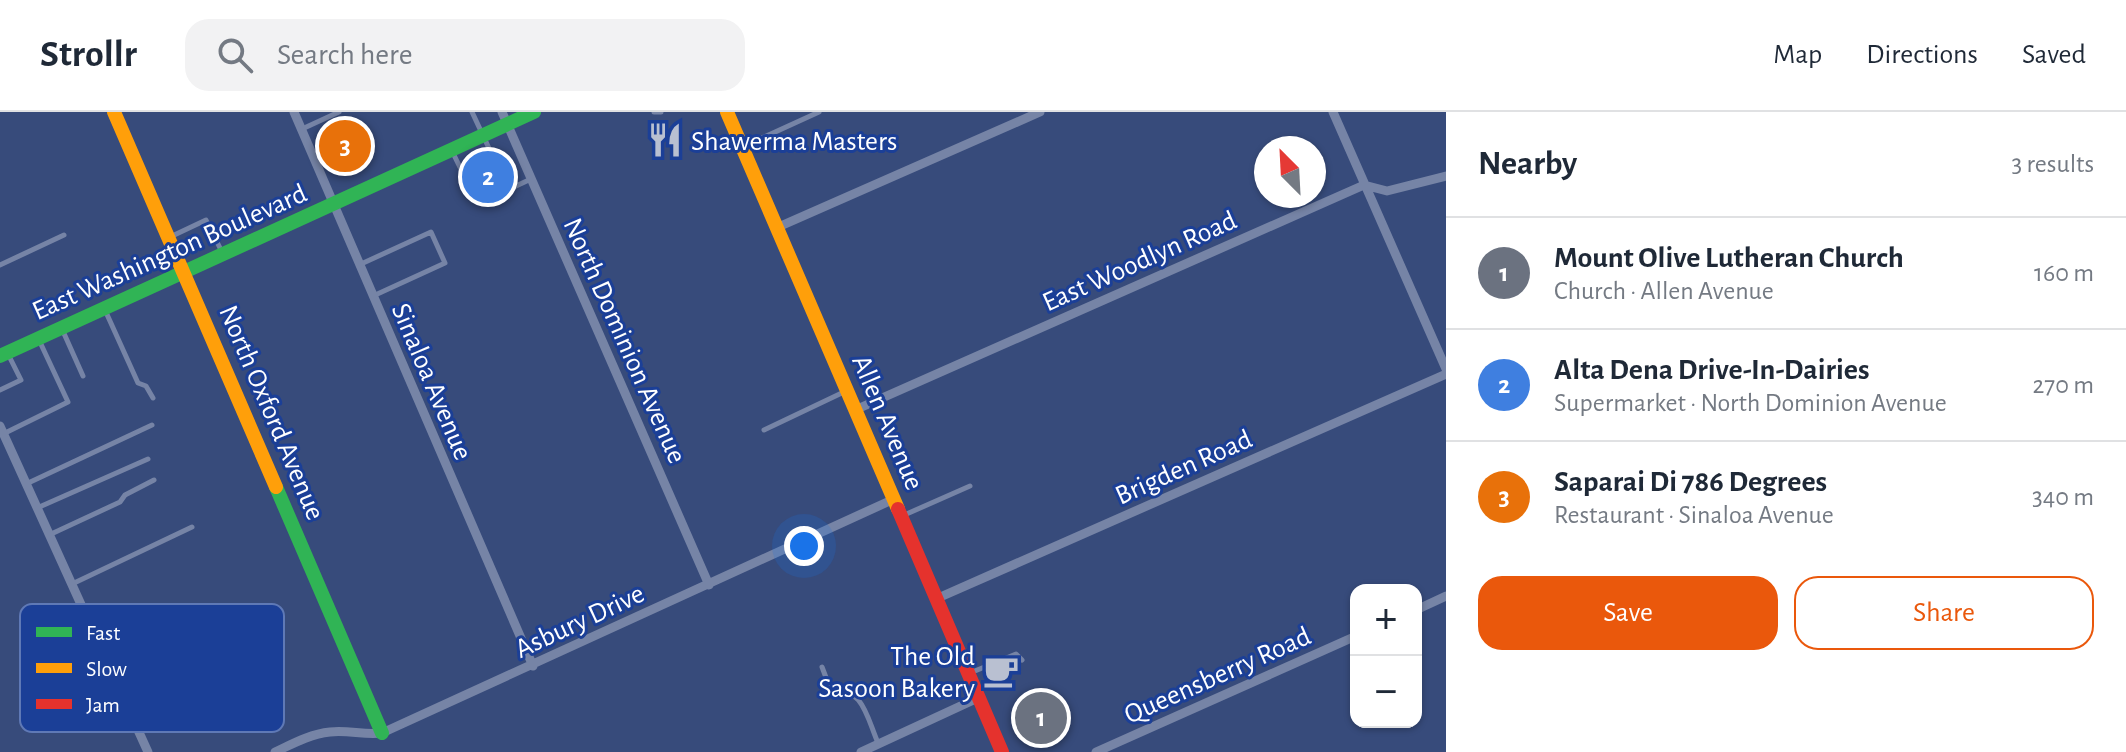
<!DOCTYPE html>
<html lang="en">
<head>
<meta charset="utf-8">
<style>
  body { margin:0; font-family:"Alegreya Sans",sans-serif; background:#f2f2f3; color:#1f2937 }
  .controls { position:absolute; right:24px; bottom:24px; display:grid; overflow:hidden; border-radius:16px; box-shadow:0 2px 6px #0004 }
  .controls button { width:72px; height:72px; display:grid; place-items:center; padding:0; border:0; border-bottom:2px solid #e0e1e3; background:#fff; color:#1f2937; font:40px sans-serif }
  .compass { position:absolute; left:1254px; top:24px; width:72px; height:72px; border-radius:50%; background:#fff; box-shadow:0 2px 6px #0004; rotate:336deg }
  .you { position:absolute; left:804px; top:434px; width:28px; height:28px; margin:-20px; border:6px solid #fff; border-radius:50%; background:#1a73e8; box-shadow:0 0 0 12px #1a73e833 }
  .badge { display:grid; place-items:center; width:52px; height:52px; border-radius:50%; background:#ea580c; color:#fff; font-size:26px; font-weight:700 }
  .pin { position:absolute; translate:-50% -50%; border:4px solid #fff; box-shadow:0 2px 8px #0006 }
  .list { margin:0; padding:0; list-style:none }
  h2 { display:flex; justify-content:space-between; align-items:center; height:104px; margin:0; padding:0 32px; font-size:34px }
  h2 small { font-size:26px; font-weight:400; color:#747a83 }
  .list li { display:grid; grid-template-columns:52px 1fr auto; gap:24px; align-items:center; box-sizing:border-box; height:112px; padding:0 32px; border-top:2px solid #e0e1e3 }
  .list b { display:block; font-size:30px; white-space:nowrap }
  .list p { margin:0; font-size:26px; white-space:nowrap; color:#747a83 }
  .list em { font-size:26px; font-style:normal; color:#747a83 }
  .actions { display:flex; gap:16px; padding:24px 32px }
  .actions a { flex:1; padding:18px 0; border:2px solid #ea580c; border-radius:24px; text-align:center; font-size:28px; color:#ea580c }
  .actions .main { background:#ea580c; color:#fff }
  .icon { flex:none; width:44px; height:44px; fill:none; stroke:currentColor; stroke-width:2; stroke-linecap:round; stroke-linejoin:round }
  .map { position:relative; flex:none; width:1446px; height:640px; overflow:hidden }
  header { display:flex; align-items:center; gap:48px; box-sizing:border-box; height:112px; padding:0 40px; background:#fff; border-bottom:2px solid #e0e1e3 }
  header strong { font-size:38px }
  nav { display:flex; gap:44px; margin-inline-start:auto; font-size:28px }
  .search { width:560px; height:72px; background:#f2f2f3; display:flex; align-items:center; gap:20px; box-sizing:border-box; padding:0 28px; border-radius:24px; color:#747a83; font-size:30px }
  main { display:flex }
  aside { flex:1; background:#fff }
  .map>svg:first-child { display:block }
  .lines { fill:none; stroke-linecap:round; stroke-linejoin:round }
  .lane { stroke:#7684a6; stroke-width:5 }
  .street { stroke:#7684a6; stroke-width:9 }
  .fast { stroke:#30b455; stroke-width:14 }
  .slow { stroke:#ff9f0a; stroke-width:14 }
  .jam { stroke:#e5322d; stroke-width:14 }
  .labels { text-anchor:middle; stroke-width:6; stroke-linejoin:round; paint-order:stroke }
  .poi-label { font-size:28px; fill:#fff; stroke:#1b3f97; text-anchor:start }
  .street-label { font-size:28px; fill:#fff; stroke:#1b3f97 }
  .key { fill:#1b3f97; stroke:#5f79b6; stroke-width:2 }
  .key-label { font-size:22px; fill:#fff }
</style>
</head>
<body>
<header>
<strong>Strollr</strong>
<div class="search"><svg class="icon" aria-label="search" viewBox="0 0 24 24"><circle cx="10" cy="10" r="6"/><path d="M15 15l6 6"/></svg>Search here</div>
<nav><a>Map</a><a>Directions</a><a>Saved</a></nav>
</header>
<main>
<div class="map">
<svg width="1446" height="640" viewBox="0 0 1446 640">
  <rect width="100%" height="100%" fill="#374b7b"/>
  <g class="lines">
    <path class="lane" d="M472 0 494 47 501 51 513 76
      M654 0H661
      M302 17 339 0
      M742 35 819 0
      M452 39 475 86 484 89 531 67
      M463 62 494 47
      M170 125 206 108 223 142
      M361 152 431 120 445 151 373 184
      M0 153 64 123
      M105 198 138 271 146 274 153 286
      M62 217 83 264
      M0 278 21 268 8 242
      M764 318 846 279
      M3 322 68 290 39 228
      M26 372 152 313
      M37 396 148 347
      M902 404 970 374
      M49 423 120 390 125 383 154 368
      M72 472 192 415
      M822 555 830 576C864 577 866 603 878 631
      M970 561 1016 542 1022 548"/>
    <path class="street" d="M294 0 533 554
      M502 0 709 473
      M1333 0 1446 257
      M776 116 1040 0
      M855 298 1364 73 1387 79 1446 64
      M0 314 148 640
      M938 486 1446 262
      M1416 498 1446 484
      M275 640C292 632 310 622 330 620 348 618 364 623 382 621L894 387
      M861 640 980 585
      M1096 640 1356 524"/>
    <path class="fast" d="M0 244 534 0
      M276 375 382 621"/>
    <path class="slow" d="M114 0 276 375
      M727 0 898 397"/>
    <path class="jam" d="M898 397 1002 640"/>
  </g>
  <defs>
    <g id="restaurant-bare" transform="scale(2.76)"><path d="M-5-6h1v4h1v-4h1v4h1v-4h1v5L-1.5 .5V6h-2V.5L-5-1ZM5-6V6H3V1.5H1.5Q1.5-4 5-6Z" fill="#b9c0d1" stroke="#1b3f97" stroke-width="2.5" paint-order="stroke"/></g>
    <g id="cafe-bare" transform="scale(2.76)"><path d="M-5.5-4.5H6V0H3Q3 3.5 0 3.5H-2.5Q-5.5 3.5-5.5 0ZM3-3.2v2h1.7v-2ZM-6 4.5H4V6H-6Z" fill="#b9c0d1" stroke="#1b3f97" stroke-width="2.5" paint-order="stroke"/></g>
  </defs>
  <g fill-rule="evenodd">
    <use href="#restaurant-bare" x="665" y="28"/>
    <use href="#cafe-bare" x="1001" y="559"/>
  </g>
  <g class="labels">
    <g class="poi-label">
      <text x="691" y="38">Shawerma Masters</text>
      <text x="975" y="553" text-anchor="end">The Old<tspan x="975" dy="32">Sasoon Bakery</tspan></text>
    </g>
    <g class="street-label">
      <text transform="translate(169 139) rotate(-24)" y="10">East Washington Boulevard</text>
      <text transform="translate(1139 148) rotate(-24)" y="10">East Woodlyn Road</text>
      <text transform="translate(626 228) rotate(66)" y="10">North Dominion Avenue</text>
      <text transform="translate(433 269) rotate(67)" y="10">Sinaloa Avenue</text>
      <text transform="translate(273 300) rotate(67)" y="10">North Oxford Avenue</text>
      <text transform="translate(889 310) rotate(67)" y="10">Allen Avenue</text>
      <text transform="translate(1183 354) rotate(-24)" y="10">Brigden Road</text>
      <text transform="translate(579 508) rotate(-25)" y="10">Asbury Drive</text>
      <text transform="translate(1217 562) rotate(-24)" y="10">Queensberry Road</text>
    </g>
  </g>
  <rect x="20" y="492" width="264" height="128" rx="12" class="key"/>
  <rect x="36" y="515" width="36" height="10" fill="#30b455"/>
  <rect x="36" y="551" width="36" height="10" fill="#ff9f0a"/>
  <rect x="36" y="587" width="36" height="10" fill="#e5322d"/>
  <g class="key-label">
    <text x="86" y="528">Fast</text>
    <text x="86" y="564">Slow</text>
    <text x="86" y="600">Jam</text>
  </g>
</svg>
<div class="controls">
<button>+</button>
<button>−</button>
</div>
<svg class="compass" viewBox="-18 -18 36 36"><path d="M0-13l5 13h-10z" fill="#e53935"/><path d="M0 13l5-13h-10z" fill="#747a83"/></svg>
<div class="you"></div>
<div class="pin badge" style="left:1041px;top:606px;background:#6b7280">1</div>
<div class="pin badge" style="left:488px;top:65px;background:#3f7fe0">2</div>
<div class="pin badge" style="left:345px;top:34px;background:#e8710a">3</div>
</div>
<aside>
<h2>Nearby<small>3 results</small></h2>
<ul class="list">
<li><span class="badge" style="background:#6b7280">1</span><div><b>Mount Olive Lutheran Church</b><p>Church · Allen Avenue</p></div><em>160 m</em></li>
<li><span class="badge" style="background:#3f7fe0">2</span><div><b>Alta Dena Drive-In-Dairies</b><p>Supermarket · North Dominion Avenue</p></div><em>270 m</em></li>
<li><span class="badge" style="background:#e8710a">3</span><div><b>Saparai Di 786 Degrees</b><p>Restaurant · Sinaloa Avenue</p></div><em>340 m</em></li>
</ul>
<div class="actions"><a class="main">Save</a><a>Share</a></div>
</aside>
</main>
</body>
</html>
